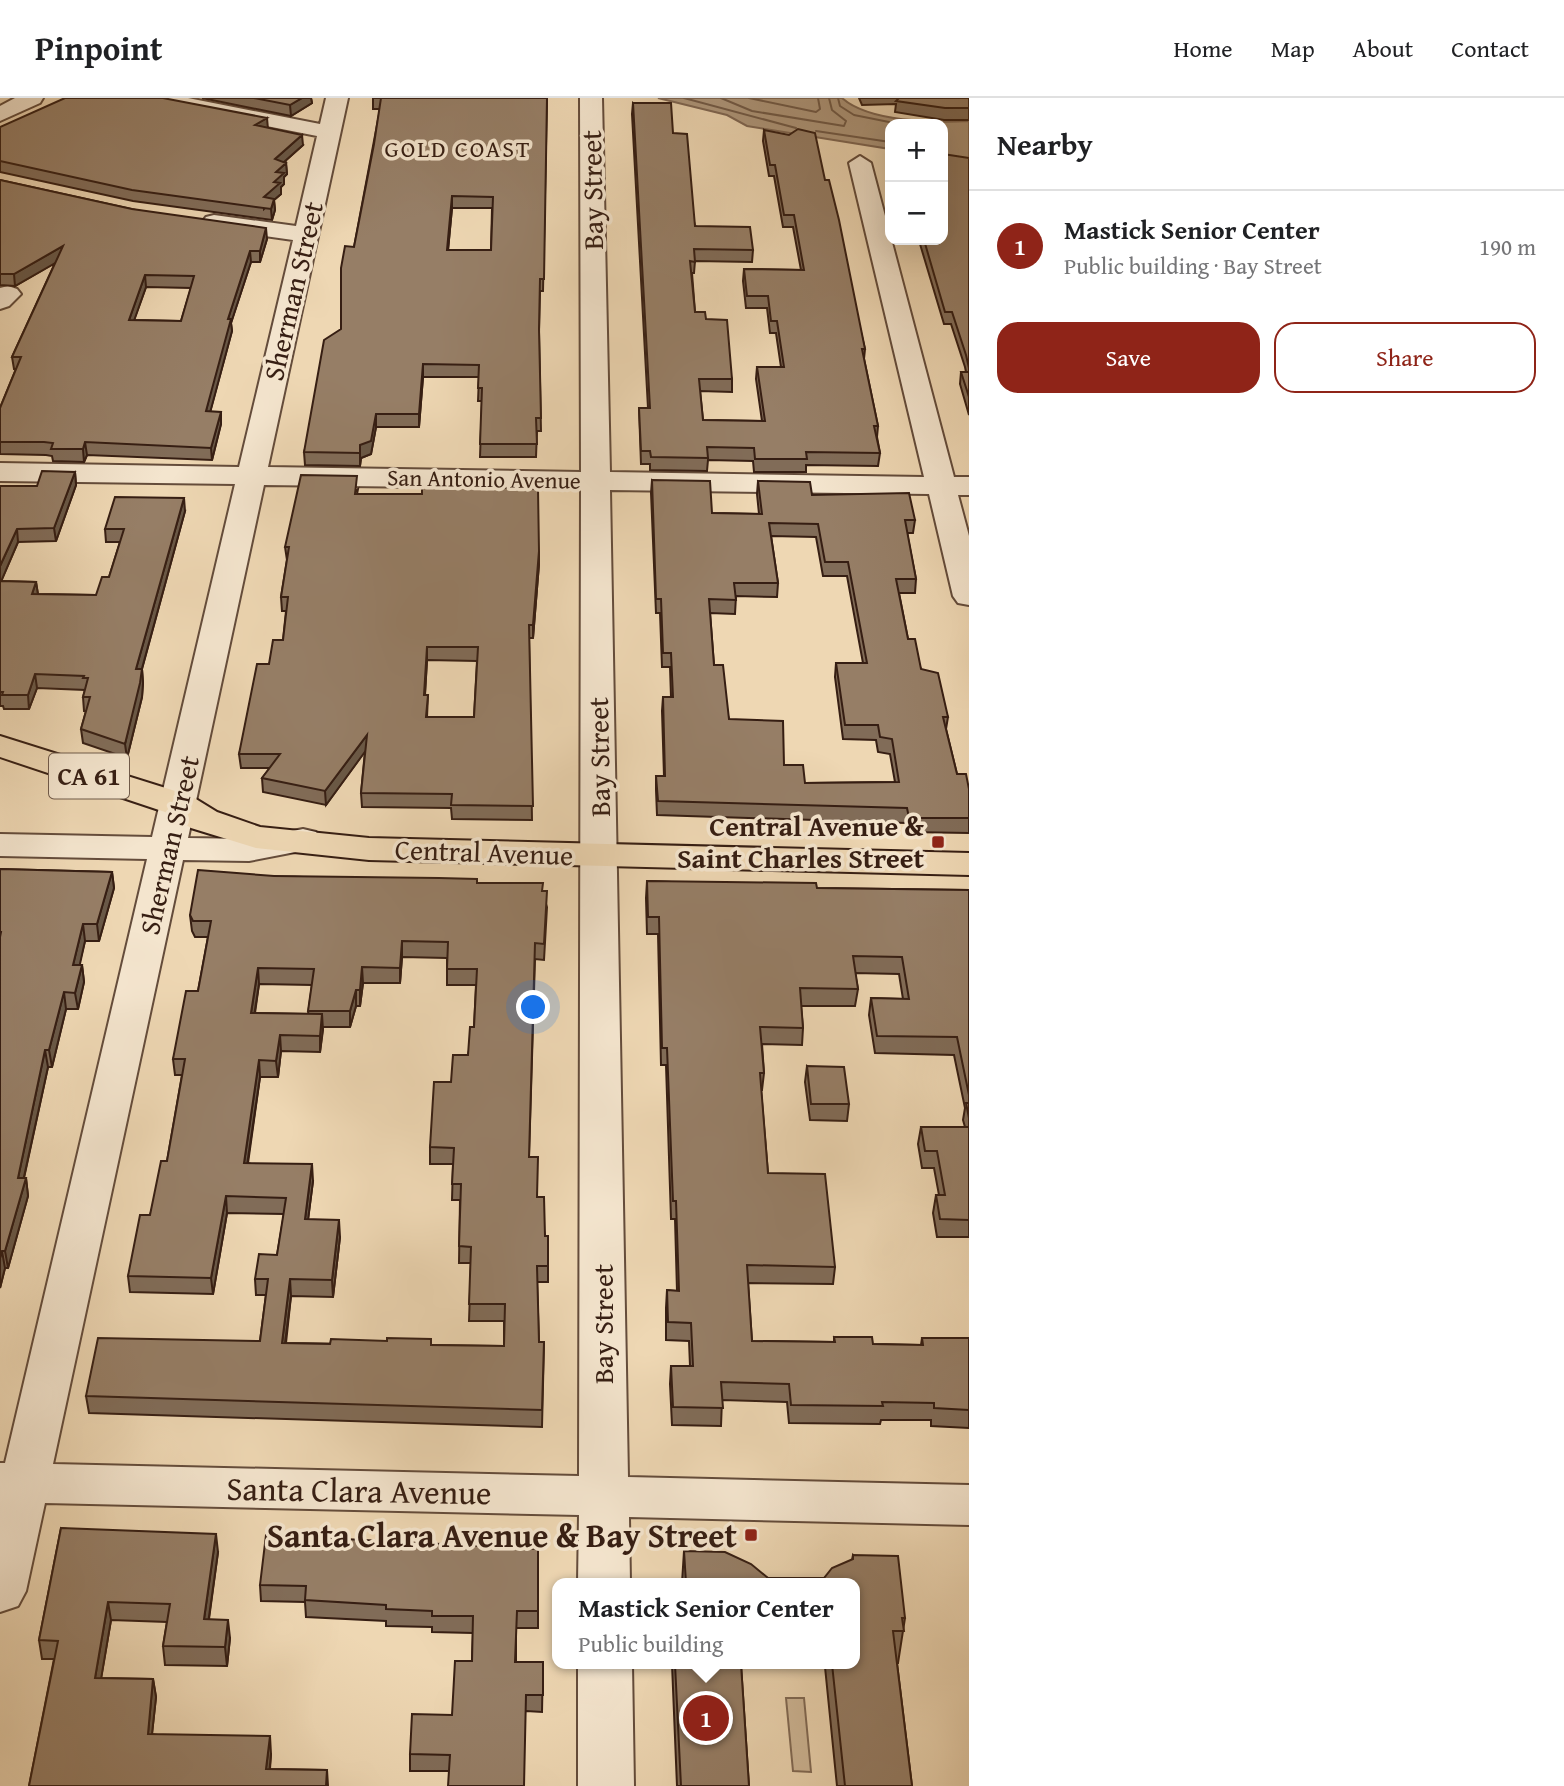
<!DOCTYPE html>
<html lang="en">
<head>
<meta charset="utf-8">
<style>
  body { margin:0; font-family:"Gentium Book Plus",serif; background:#f6f6f6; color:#202124 }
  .controls { position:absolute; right:21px; top:21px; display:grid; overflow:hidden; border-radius:14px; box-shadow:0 7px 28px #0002 }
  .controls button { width:63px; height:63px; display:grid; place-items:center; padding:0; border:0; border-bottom:2px solid #e0e0e0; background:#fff; color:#202124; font:35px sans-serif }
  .you { position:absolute; left:534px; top:910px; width:24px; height:24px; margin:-18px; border:5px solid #fff; border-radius:50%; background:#1a73e8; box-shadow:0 0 0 10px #1a73e833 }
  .badge { display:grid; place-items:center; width:46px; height:46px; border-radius:50%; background:#8f2418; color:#fff; font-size:23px; font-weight:700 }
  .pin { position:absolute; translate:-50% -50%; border:4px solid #fff; box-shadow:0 2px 7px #0006 }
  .popup { position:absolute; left:552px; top:1480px; width:308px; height:91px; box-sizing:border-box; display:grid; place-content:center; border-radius:14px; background:#fff; filter:drop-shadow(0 2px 5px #0005); font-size:23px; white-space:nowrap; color:#757577 }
  .popup b { font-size:26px; color:#202124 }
  .popup::after { content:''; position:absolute; left:50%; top:100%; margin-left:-14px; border:14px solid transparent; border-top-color:#fff }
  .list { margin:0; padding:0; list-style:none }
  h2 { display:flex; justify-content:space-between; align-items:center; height:91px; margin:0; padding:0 28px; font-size:30px }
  h2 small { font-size:23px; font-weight:400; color:#757577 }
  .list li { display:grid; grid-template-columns:46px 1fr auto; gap:21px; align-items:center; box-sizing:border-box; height:112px; padding:0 28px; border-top:2px solid #e0e0e0 }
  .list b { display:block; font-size:26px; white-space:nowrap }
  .list p { margin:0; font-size:23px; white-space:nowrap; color:#757577 }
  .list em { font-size:23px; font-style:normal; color:#757577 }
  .actions { display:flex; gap:14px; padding:21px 28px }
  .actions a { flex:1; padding:16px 0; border:2px solid #8f2418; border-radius:21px; text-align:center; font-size:24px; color:#8f2418 }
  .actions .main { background:#8f2418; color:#fff }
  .map { position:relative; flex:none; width:969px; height:1688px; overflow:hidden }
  header { display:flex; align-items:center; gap:42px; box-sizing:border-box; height:98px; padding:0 35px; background:#fff; border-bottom:2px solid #e0e0e0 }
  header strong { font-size:33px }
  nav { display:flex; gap:38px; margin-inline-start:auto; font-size:24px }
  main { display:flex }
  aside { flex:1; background:#fff }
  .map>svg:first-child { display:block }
  .green { fill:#cfb898; stroke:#826b56; stroke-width:2 }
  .water { fill:#af987d; stroke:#7f6753; stroke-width:2 }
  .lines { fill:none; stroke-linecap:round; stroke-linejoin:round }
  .shore { stroke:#725b48; stroke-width:2 }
  .minor-casing { stroke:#644c3b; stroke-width:4 }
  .major-casing { stroke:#361e13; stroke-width:4 }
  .minor { fill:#f4e5ce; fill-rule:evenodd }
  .major { fill:#eed7b3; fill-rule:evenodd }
  .wall { fill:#816c58; stroke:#361e13; stroke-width:2; fill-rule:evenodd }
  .shaded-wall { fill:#695847; stroke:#361e13; stroke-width:2 }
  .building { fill:#967e66; stroke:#361e13; stroke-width:2; fill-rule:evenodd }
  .poi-dot { fill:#8f2418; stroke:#f4e5ce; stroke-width:2.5 }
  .labels { text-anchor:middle; stroke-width:7; stroke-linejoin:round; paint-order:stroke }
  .far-street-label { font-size:23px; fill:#361e13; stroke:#f4e5ce }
  .far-neighbourhood-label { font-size:24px; letter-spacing:2px; fill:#361e13; stroke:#f4e5ce }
  .shield { fill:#f4e5ce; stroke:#6f5a4b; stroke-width:2 }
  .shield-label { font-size:26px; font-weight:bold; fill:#361e13 }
  .street-label { font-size:28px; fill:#361e13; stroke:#f4e5ce }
  .poi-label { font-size:28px; font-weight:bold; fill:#361e13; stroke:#f4e5ce; text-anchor:end }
  .near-street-label { font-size:33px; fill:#361e13; stroke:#f4e5ce }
  .near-poi-label { font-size:33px; font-weight:bold; fill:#361e13; stroke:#f4e5ce; text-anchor:end }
</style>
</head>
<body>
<header>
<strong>Pinpoint</strong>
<nav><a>Home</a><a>Map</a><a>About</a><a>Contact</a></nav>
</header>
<main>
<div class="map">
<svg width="969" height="1688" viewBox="0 0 969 1688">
  <rect width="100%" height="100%" fill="#eed7b3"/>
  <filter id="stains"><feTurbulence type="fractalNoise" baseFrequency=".00286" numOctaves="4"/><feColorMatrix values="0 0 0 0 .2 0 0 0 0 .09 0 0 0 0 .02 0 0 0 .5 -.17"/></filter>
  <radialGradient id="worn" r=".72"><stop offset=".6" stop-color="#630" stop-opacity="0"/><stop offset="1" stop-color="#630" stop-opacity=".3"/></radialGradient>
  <path class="green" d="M786 1600H804L811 1674 793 1673Z"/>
  <path class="water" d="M658 0H842C869 24 934 25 969 23V67L943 61V26H890V51L747 28 727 17Z"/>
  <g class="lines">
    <path class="shore" d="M684 0 796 30
      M721 0 752 13 844 28 846 23 832 12 829 0
      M749 0 816 14 820 11 818 0
      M838 0 840 8 854 17 899 26
      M816 33 890 44"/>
    <g class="minor-casing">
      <path id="minor" d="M15 0H43L40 5 0 23V8Z
        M144 0H188L320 26 326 0H348L268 369 581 374 580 0H602L610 374 924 379 849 65 860 58 871 65 954 379H969V397H958L969 438V507L958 505 953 498 929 396 610 392 628 1379 969 1387V1427L629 1419 630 1485H578L579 1417 45 1405 26 1493 18 1508 0 1514V1365H5L147 761 0 758V736L152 739 235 386 0 383V365L239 369 293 142 214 131 206 129 202 124 206 119 214 117 296 128 317 38 155 6ZM264 387 581 391 579 1378 53 1366 183 762 249 763 316 750 321 742 316 734 303 731 249 741 188 740Z
        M8 188 17 191 21 196 9 208 0 211V190Z
        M578 1566H632L634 1688H578Z"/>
    </g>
    <g class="major-casing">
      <path id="major" d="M0 638 191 698 217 714 260 729 369 740 969 755V777L369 762 256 750 191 730 165 714 0 659Z"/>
    </g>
    <use href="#minor" class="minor"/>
    <use href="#major" class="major"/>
  </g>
  <path class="wall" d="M202 0H311L312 5 291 18Z
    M373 0H547L543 193H540L539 234 541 333H537L536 359H480L482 303H478L479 279H423L419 329H376L371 356 361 360 360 368 305 367 304 354 341 231 354 149 380 11H373ZM452 110H492L491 152H448Z
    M859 0H969V22H944L895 14 896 6 862 7Z
    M633 5 673 35 695 128 753 152 752 164 695 163 694 175H692L695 214 706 221 732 281V294L700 293 703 322 762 323 756 281 757 269H781L776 235H770L767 210H746L743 183 744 171 801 172 793 129H783L774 78H769L763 43 764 32 825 82 865 251 864 261 878 328 877 339 880 355 878 368 806 367V374H754L753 363 708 362 707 373 650 372V366H641L639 310H648L632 16Z
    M267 20V30L303 47 284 64 286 65 287 76 284 79V86L281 89V96L274 102 275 112 272 122 133 103 0 74V29Z
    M969 60V317L960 286 961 274H966L965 269 951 226H944L920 146 921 142H924Z
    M0 82 267 141 260 164H251L231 225 232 233 210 314H221V326L212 362 87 357 84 364 53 363 52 358 46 357 0 356V310L16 271H14L12 259 55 165 15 188 0 187ZM146 189 191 190 181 223 134 222Z
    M75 374 76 387 56 443 18 444 1 483 36 484 38 496 96 497 109 479 120 444H106L105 431 185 413 142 571 143 585 142 599 127 660 83 645 81 631 86 613H84L83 599 85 592 37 590 29 611H4L3 608H0V388H37Z
    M652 382 712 415 759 416 757 396 758 383 915 422 913 435H907L916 481 915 495H899L908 541 921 571 948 619 946 631 957 676 969 691V735L907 734 906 725 657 717 656 692V678H664L662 613 663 599H671L670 569H662L660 515H656L651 395ZM771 438 816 439 823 478H847L863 565H836L835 579 843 641 876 642 878 654 890 656 895 684 805 685 729 621 714 567 710 515 735 516 736 498 777 499 778 485Z
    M358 391 357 396 539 466 533 540H529L532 722 452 721 451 710 362 709 361 695 365 653 326 707 263 694 262 680 270 670H241L239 656 269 566 283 542 286 513H282L281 499 287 462 285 449ZM427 562 477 563 474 619H427L428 597H425Z
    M0 771 112 774 114 790 99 843H85L79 867H82L84 884 78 911H66L52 969H48L24 1080H26L28 1098 8 1170H5L0 1190Z
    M274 778 477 785 542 793 547 809 544 862 535 861 529 1059 545 1138H548V1184H537L539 1244H544L542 1329 89 1315 86 1298 260 1243 266 1197H256L255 1181 277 1157 284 1116 227 1115 213 1196 130 1194 128 1178 150 1117 167 1063 182 977H175L173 961 198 893 208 839H195L192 833 190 817ZM402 859 447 860V887H476L474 929 468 957 451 984 430 1049V1066H453L452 1102H460L459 1165H471L469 1223H504V1248L286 1245 291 1198 333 1199 340 1139 308 1121 313 1083 248 1065 260 979H278L281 953 320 954 323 929H350L356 908H360L363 885H400ZM259 886 312 887 308 916 255 915Z
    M647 783 817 790 969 792V1139H937L933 1115 936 1097H939L934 1070H922L918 1046 921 1029H965L963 1022 965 1010 954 957 875 955 869 917 871 900 903 901 899 876 855 875 858 891 855 908H801L803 930 802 947 762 946 764 975 762 992H761L768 1075 835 1169 833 1186 748 1185 752 1243 834 1244V1239L873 1246 921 1247 922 1240H969V1330L931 1328V1322H881L880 1326 789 1325 787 1304 722 1302 721 1328 672 1327 670 1286 671 1268H690L689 1243 666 1242V1210L667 1192 677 1193 675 1121H671L666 967H661L658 836H647L646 800Z
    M807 968 849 1006 847 1023 810 1022 805 984Z
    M61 1430 218 1454 209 1521 230 1540 227 1568 165 1567 163 1548 167 1524 111 1522 101 1580 153 1581 156 1599 152 1636 271 1656 270 1671 327 1672 328 1688H29L54 1561H42L39 1542Z
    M538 1451V1530H516V1564H543L542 1614 526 1613 449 1673H410V1656L452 1617 472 1563 473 1535 432 1534V1529L386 1528V1523L306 1519 305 1504 261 1503 260 1487Z
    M684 1453 768 1480H824L852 1462 853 1457 905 1520 898 1565H897L912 1688H837L825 1569H817V1566H855V1485H682Z
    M672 1566H744V1567H741L749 1688H677Z"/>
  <path class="shaded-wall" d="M302 0H311L312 5 291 18 290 7Z
    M267 20 268 31 255 27Z
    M302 37 303 47 275 72V61Z
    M286 65 287 76 284 79V86L281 89V96L274 102 275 112 272 122 271 111 274 102 264 111V99L276 74Z
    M452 98V110L447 163V152Z
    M266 130 267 141 260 164V153Z
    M63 148 64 160 15 188 14 176Z
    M250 153 251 164 231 225 232 233 207 326 206 313 228 221Z
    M145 177 146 189 130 234 129 222Z
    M423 266V279L419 329V316Z
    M221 314V326L212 362 211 350Z
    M376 316V329L371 356 361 360 360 368V347Z
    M85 344 87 357 84 364 83 351Z
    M75 374 76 387 56 443 54 430Z
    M184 400 185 413 138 585 136 571Z
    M17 431 18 444 0 486V468Z
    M539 453V466L533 540V527Z
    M36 484 38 497 32 496Z
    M427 549V562L424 611V597Z
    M142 571 143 585 142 599 127 660 125 646Z
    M35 576 37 590 29 611 28 597Z
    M367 637V651L326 707 325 693Z
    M112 774 114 790 99 843 97 826Z
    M83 826 85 843 76 884 73 867Z
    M402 843V859L400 885V870Z
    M82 867 84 884 78 911 75 895Z
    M362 869 363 885 360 908V892Z
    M258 870 259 886 252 931 251 915Z
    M356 892V908L350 929V913Z
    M64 894 66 911 52 969 49 952Z
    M322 916 323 932 320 954V938Z
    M280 937 281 953 278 979 276 963Z
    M45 952 48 969 20 1097 18 1080Z
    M259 962 260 979 245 1081 244 1065Z
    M312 1066 313 1083 306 1138 305 1121Z
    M26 1080 28 1098 8 1170 5 1153Z
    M226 1098 227 1115 213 1196 211 1180Z
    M339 1122 340 1139 333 1199 332 1182Z
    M2 1153 5 1170 0 1190V1160Z
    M290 1181 291 1198 283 1261 282 1245Z
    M216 1436 218 1454 206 1540 204 1521Z
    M108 1504 111 1522 98 1599 95 1580Z
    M228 1522 230 1540 227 1568 225 1549Z
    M153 1581 156 1599 150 1654 148 1636Z
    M270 1638 271 1656 268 1688 266 1671Z"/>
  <path class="building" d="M65 0H163L267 20 255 27 302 37 275 61 286 65 276 74 284 75 274 84 280 85 264 99 274 101 271 111 132 92 0 63V29Z
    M254 0H302L290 7Z
    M381 0H547L544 181H540L539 231 541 320H536L537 346H480L482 290H478L479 267 423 266 419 316H376L371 343 360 347V355L304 354 324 242 341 231V170L345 148 354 149 374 46ZM452 98 493 99 491 152H447Z
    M899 0H969V10H945L896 3Z
    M633 5H671L673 35 687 36 695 128 750 129 753 152 694 151 695 164 690 163 695 214H705L706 221 727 222 732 281H699L703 322 765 323 757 269H784L777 223H771L768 198H747L744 171 804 172 794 117H784L775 67H770L764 32 789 37 798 31 815 35 825 82H829L839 122 865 251H862L878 328H874L880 355 806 354 807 361H755L754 350 707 349 708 360 651 359 650 353H641L639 310H650Z
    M943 56 969 60V270L966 257 952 214H945L924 142H943Z
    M0 82 132 111 266 130 260 153H250L228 221H231L206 313 221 314 211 350 85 344 83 351H51L53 345 44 344H0V310L21 259H12L63 148 14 176H0ZM145 177 194 178 181 223 129 222Z
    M961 274H969V299Z
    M42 373 75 374 54 430 17 431 0 468V388H37Z
    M301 377 357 378 355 396H422V387L538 391 539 453 533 527H529L533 708 451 707 452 696 361 695 367 637 325 693 262 680 280 656H239L257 566H269L273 542H283L288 499H281L289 449H285ZM427 549H478L474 619H426L428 597H424Z
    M652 382 710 383 712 415 762 416 758 383 810 384 812 397 909 395 915 422H905L916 481H896L908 541H915L921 571 938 575 948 619H943L957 676H966L969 691V720H909L907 710 658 703 656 678H665L663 599H673L671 555H663L661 501H656ZM769 425 818 426 825 464H848L867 565H836L845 627H878L880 639 892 641 899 684 805 685 803 667H784L783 623 729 621 723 567H714L709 501 736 502 734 485H778Z
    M115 399 184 400 136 571H142L140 585 125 646 81 631 90 599H83L88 580H83L84 578 35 576 28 597H2L3 594H0V483L36 484 32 496 96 497 102 479H109L124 431H105Z
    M0 771 112 774 97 826H83L73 867H82L75 895 64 894 49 952H45L18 1080H26L5 1153H2L0 1160V839L1 834H0Z
    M198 772 274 778 439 780 477 781V785H543L542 793H547L544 846 535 845 529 1059H538L537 1099H544L545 1138H548V1168H537L539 1244H544L542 1312 86 1298 98 1240 260 1243 268 1181H255L259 1156 277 1157 286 1100 226 1098 211 1180 128 1178 140 1117H150L161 1063H167L185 961H173L186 893H198L211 823H193L190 817ZM402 843 448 844 447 871H477L474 929H470L468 957H453L451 984H434L430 1049 454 1050 452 1086H461L459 1148 471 1149 469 1206H505L504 1248 431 1247V1241L387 1240V1243L331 1241 330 1246 282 1245 290 1181 332 1182 339 1122 305 1121 312 1066 244 1065 259 962 276 963 280 937 320 938 322 916 251 915 258 870 314 871 308 913H350L356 892H360L362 869 400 870Z
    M647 783 816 785 817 790 969 792V997L957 939 877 938 871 900 909 901 902 859 853 858 858 891 800 890 803 930 760 929 764 975H760L768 1075 825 1076 835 1169 747 1167 752 1243 835 1244 834 1239H872L873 1246 923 1247 922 1240H969V1312L934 1310V1305L882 1304 883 1308 791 1307 789 1286 721 1284 723 1310 673 1309 671 1268H693L691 1225 668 1224 667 1192 679 1193 676 1103H673L667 950H662L659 819H648Z
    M807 968 844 969 849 1006H811Z
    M966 1005H969V1020Z
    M921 1029H969V1122L940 1121 936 1097H945L937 1053H925Z
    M61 1430 216 1436 204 1521 228 1522 225 1549 163 1548 170 1506 108 1504 95 1580 153 1581 148 1636 270 1638 266 1671 327 1672 326 1688H29L58 1543 39 1542Z
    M266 1437 538 1451V1513H517L515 1564H543V1597H526L524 1688H448L450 1657 410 1656 412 1616 452 1617 455 1563H472L473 1518H432V1513L386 1511V1507L305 1502 306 1488 260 1487Z
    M684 1453 725 1454 751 1466 768 1480H824L832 1470 853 1461V1457L898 1458 905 1520H902L904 1533H893L912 1688H845L832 1566H855V1485H686Z
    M675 1566H741L749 1688H681Z"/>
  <g class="poi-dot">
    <rect x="931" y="737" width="14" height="14" rx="3.5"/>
    <rect x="744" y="1430" width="14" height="14" rx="3.5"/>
  </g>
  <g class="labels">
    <g class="far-street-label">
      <text transform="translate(484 381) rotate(1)" y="8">San Antonio Avenue</text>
    </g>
    <g class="far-neighbourhood-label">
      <text x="458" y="59">GOLD COAST</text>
    </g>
    <rect class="shield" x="49" y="655.5" width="80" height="45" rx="5"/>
    <g class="shield-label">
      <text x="89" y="687">CA 61</text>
    </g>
    <g class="street-label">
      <text transform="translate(592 92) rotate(-91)" y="10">Bay Street</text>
      <text transform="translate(293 193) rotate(-77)" y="10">Sherman Street</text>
      <text transform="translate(599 659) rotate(-91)" y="10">Bay Street</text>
      <text transform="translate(169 747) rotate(-77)" y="10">Sherman Street</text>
      <text transform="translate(484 754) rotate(2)" y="10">Central Avenue</text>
      <text transform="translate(603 1226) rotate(-90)" y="10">Bay Street</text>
    </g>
    <g class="poi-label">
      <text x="924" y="738">Central Avenue &amp;<tspan x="924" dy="32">Saint Charles Street</tspan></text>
    </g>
    <g class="near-street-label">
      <text transform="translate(359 1392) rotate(1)" y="12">Santa Clara Avenue</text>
    </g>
    <g class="near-poi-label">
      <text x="737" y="1449">Santa Clara Avenue &amp; Bay Street</text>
    </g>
  </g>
  <rect width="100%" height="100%" filter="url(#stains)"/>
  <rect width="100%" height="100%" fill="url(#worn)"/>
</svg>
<div class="controls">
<button>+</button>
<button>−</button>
</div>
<div class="you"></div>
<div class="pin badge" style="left:706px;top:1620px">1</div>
<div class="popup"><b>Mastick Senior Center</b>Public building</div>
</div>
<aside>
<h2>Nearby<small></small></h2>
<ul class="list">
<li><span class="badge">1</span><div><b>Mastick Senior Center</b><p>Public building · Bay Street</p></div><em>190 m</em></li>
</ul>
<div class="actions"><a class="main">Save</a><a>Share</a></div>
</aside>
</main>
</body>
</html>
